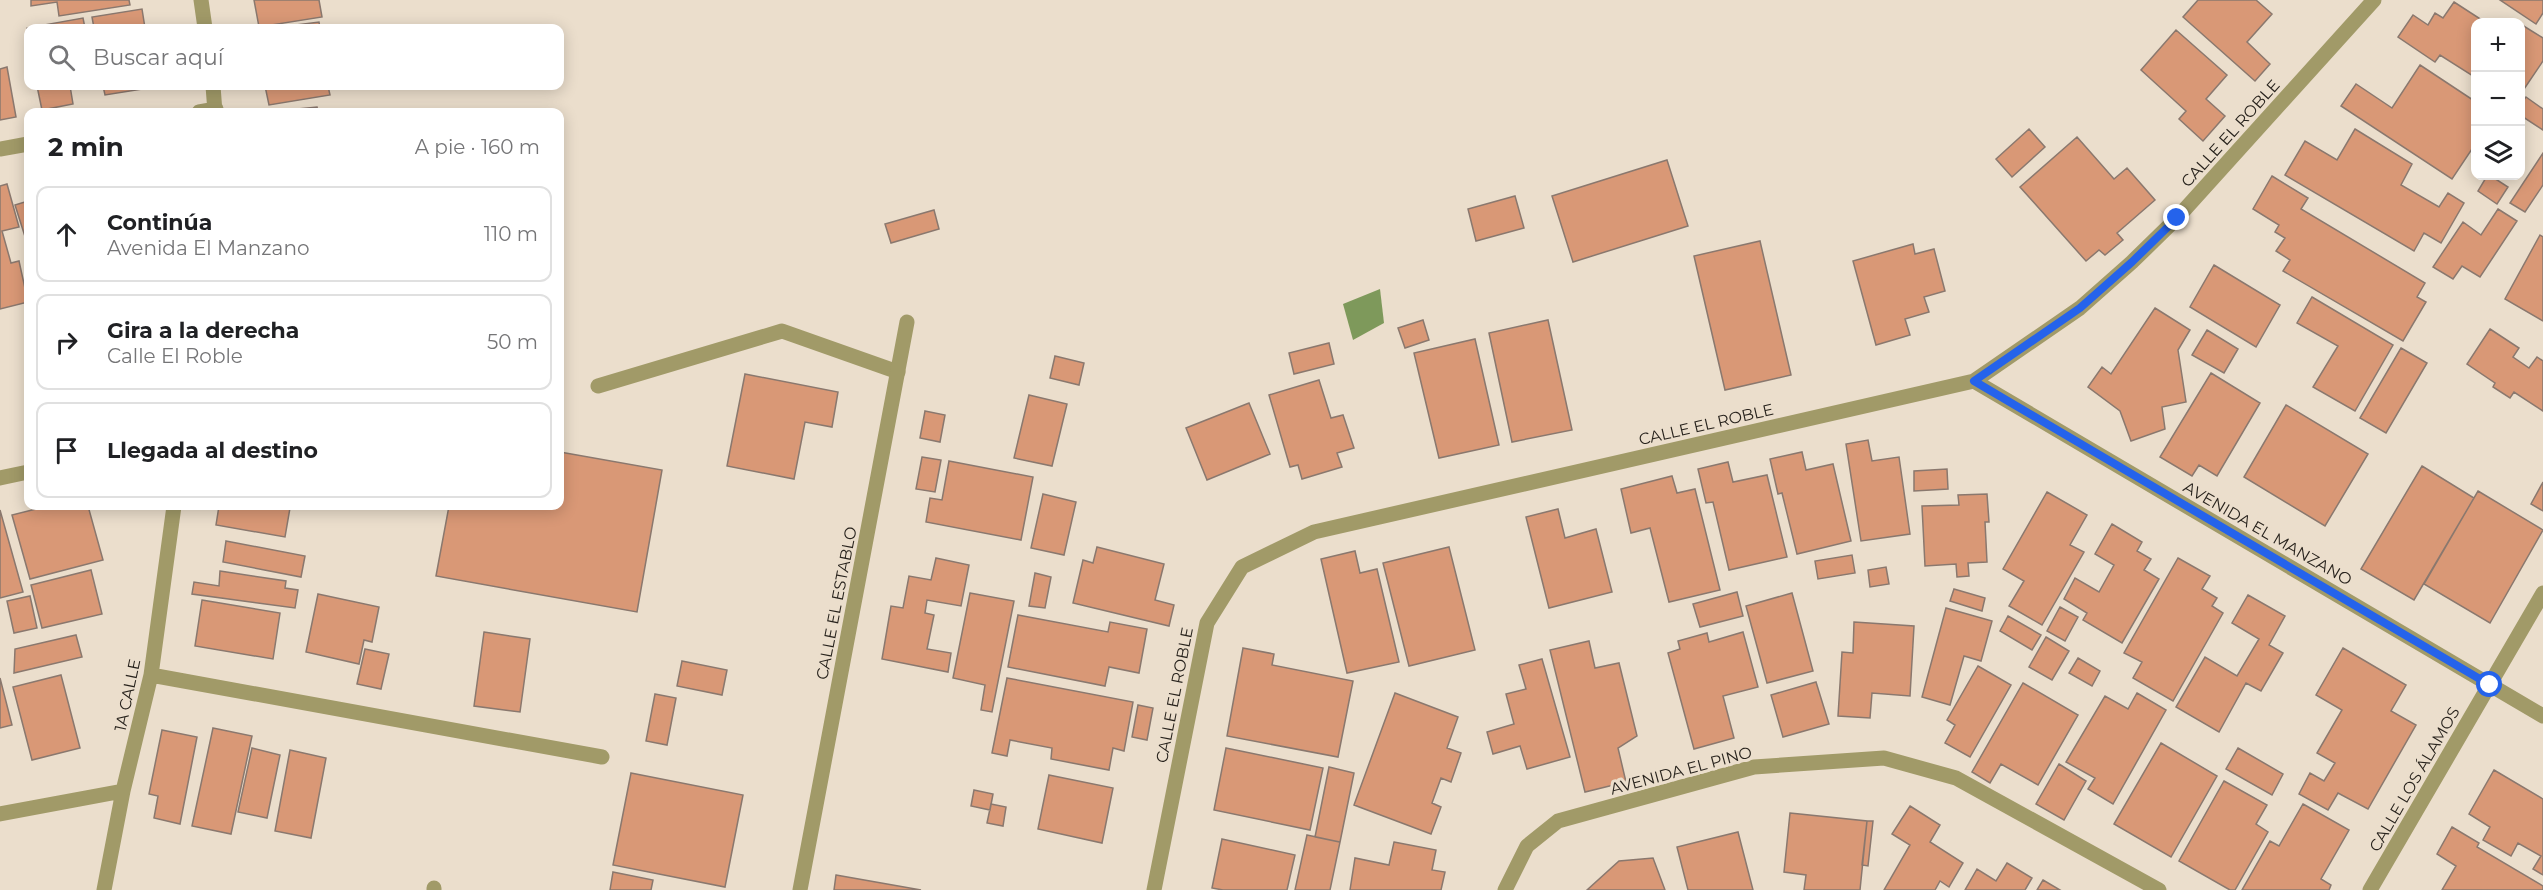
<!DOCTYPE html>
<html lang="es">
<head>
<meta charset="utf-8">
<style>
  body { margin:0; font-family:Montserrat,sans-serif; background:#f6f6f6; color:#202124 }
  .controls { position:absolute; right:18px; top:18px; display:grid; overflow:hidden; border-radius:12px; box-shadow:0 3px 15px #0003 }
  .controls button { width:54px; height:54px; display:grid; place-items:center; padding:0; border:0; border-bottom:2px solid #e0e0e0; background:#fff; color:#202124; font:30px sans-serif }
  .stop { position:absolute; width:18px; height:18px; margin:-14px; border:4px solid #2563eb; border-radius:50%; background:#fff }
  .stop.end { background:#2563eb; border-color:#fff; box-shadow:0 2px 6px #0008 }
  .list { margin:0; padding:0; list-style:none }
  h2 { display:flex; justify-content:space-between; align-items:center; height:78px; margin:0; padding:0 24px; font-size:26px }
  h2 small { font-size:20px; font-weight:400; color:#757577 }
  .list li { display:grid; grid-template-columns:39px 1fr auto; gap:18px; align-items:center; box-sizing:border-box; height:96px; margin:0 12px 12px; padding:0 12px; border:2px solid #e0e0e0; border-radius:12px }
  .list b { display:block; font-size:22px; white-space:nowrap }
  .list p { margin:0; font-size:20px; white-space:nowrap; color:#757577 }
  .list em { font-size:20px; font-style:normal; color:#757577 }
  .icon { flex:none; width:33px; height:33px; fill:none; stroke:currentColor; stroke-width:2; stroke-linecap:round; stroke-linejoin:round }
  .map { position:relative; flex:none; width:2543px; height:890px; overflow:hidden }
  .search { position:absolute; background:#fff; box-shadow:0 3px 15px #0003; left:24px; top:24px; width:540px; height:66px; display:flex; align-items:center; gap:15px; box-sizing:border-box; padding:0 21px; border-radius:12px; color:#757577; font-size:22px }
  .panel { position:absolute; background:#fff; box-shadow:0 3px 15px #0003; left:24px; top:108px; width:540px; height:402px; border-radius:12px }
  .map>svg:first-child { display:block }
  .water { fill:#7e995b }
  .building { fill:#d99876; stroke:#8a786e; stroke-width:1.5 }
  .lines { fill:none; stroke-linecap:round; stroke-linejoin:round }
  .lane { stroke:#a19a68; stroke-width:15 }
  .street { stroke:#a19a68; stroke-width:15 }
  .route { stroke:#2563eb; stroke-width:8 }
  .labels { text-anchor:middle; stroke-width:6; stroke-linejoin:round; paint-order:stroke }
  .street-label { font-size:16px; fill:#28231d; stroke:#ebdecc }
</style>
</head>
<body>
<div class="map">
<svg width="2543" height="890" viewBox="0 0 2543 890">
  <rect width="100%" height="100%" fill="#ebdecc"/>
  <path class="water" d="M1380 289 1384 323 1353 340 1343 304Z"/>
  <path class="building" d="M31 0H129L130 5 59 16 57 2 31 6Z
    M254 0H319L322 17 259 27Z
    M2198 0H2256L2272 14 2247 42 2270 64 2255 81 2183 17Z
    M2500 0H2543V13L2536 24Z
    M2454 2 2485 22H2476V78L2440 55 2435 62 2398 37 2413 15 2428 25 2435 13 2443 18Z
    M142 9 145 28H94L92 17Z
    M83 18 85 28H28V38L27 28Z
    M319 22 320 28H272Z
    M2522 25 2543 38V61L2520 95V28Z
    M2176 30 2227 75 2206 99 2225 116 2203 141 2179 119 2186 111 2141 70Z
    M2420 65 2476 102V143L2452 179 2341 106 2356 84 2392 108Z
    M7 67 16 117 0 120V69Z
    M37 86H70L73 104 42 110Z
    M103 86H154L155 87 105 95Z
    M265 86H328L330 95 269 105Z
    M2526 97 2543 109V130L2520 115V105Z
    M317 107 318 112H267Z
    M2029 129 2045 147 2012 177 1996 159Z
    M2355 129 2412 164 2401 185 2439 207 2448 193 2464 203 2441 243 2424 233 2414 251 2285 175 2305 141 2337 160Z
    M2077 137 2114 179 2127 168 2155 200 2117 233 2123 240 2105 255 2099 250 2086 261 2020 187Z
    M2543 153V185L2525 212 2510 203Z
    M1667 160 1688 226 1573 262 1552 196Z
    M2272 176 2308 198 2301 209 2425 283 2417 297 2426 302 2403 341 2283 271 2290 260 2276 251 2285 238 2275 232 2279 225 2253 209Z
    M2487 176H2491L2508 187 2497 204 2478 191Z
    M7 184 19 227 2 231 11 263 19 261 28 302 0 309V186Z
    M1515 196 1524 228 1476 241 1468 209Z
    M28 201V246L15 205Z
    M2498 209 2517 221 2480 277 2462 266 2453 279 2433 267 2463 222 2481 235Z
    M934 210 939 229 891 243 885 224Z
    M2540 235 2543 237V321L2505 299Z
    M1760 241 1791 375 1725 390 1694 256Z
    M1913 244 1915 254 1934 249 1945 291 1924 297 1929 312 1905 319 1910 335 1876 345 1853 261Z
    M2214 265 2280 305 2256 347 2190 307Z
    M2312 297 2393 345 2355 411 2313 387 2338 346 2297 323Z
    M2155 308 2190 330 2178 350 2186 402 2162 407 2165 429 2131 441 2120 411 2088 387 2102 367 2111 374Z
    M1423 320 1429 340 1405 348 1398 328Z
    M1548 320 1572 430 1512 442 1489 333Z
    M2490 329 2519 348 2513 357 2529 368 2537 357 2543 361V411L2514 392 2510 398 2493 387 2495 383 2467 364Z
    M2207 330 2238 349 2224 373 2192 355Z
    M1475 339 1499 445 1439 458 1414 353Z
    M1329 343 1334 364 1294 374 1289 353Z
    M2401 348 2427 363 2386 433 2360 418Z
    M1055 356 1084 363 1079 385 1050 378Z
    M2211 373 2260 403 2217 476 2199 465 2192 476 2160 457Z
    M745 374 838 392 832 427 805 422 794 479 727 466Z
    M1319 380 1331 418 1343 415 1354 448 1337 453 1342 467 1302 479 1298 465 1290 467 1269 395Z
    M1029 395 1067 404 1052 466 1014 458Z
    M1249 403 1270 454 1207 480 1186 428Z
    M2286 405 2368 454 2325 526 2244 477Z
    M925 411 945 415 940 442 920 438Z
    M1868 440 1872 461 1899 457 1910 534 1861 541 1846 444Z
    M560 452 662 470 637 612 436 576 449 506H560Z
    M1802 452 1806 470 1833 464 1851 541 1797 554 1782 493 1778 494 1770 459Z
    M922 457 941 460 935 492 916 489Z
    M949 461 1033 477 1021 540 926 522 930 498 942 500Z
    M1728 462 1733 482 1767 475 1787 557 1729 570 1713 502 1706 503 1698 469Z
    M2422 466 2474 498 2414 600 2361 569Z
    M1947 469 1948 489 1914 491V471Z
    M1672 476 1677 493 1695 489 1720 590 1669 602 1650 528 1631 533 1621 489Z
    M2543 482V511L2531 504Z
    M2478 491 2543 530 2490 623 2424 584Z
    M2047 492 2087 515 2070 545 2084 552 2042 625 2009 606 2024 581 2003 569Z
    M1043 494 1076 502 1064 555 1031 548Z
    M1987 494 1989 522H1985L1987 562 1968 563 1969 576 1957 577 1956 564 1925 566 1922 506 1959 505 1958 495Z
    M48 506H88L103 560 30 579 12 515Z
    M219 506H273L290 508 285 537 216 525Z
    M1558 509 1565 538 1596 529 1612 592 1549 608 1526 517Z
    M0 510 23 592 0 598Z
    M2112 524 2142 542 2137 551 2151 559 2144 570 2159 579 2122 643 2083 620 2087 613 2064 599 2075 578 2099 592 2114 565 2095 554Z
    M226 541 305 556 301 577 223 562Z
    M1097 547 1164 564 1155 600 1174 605 1169 626 1073 603 1083 560 1093 563Z
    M1449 547 1475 650 1409 666 1383 563Z
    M1355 551 1360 573 1377 569 1399 662 1347 673 1321 559Z
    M1852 555 1855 573 1818 579 1815 561Z
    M936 558 969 565 961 606 927 600 925 613 934 615 927 649 951 653 948 672 882 659 891 606 903 608 909 576 931 580Z
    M2178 558 2210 576 2202 589 2217 598 2212 606 2223 613 2173 701 2133 678 2142 662 2124 653Z
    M1886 567 1889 584 1870 587 1868 570Z
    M91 570 102 614 42 628 31 585Z
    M220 571 286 581 285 588 298 590 295 608 192 594 194 582 219 586Z
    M1035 573 1051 577 1045 608 1029 606Z
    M1954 589 1985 598 1982 611 1950 601Z
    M1737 592 1743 616 1700 627 1693 604Z
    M970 593 1014 601 992 712 981 710 985 685 953 678Z
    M1792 593 1813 671 1767 683 1746 606Z
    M318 594 379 607 372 642 364 640 359 664 306 652Z
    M2248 595 2285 616 2269 645 2283 653 2261 691 2246 683 2219 732 2176 707 2205 657 2237 676 2259 639 2232 623Z
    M30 596 37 628 14 633 7 601Z
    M202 600 280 613 273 659 195 646Z
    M2060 607 2078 617 2065 641 2047 631Z
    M1946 608 1992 621 1981 661 1964 656 1950 705 1922 697Z
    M1018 615 1108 632 1110 622 1147 629 1139 673 1109 667 1105 686 1008 667Z
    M2008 616 2041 635 2032 650 2000 631Z
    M1854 622 1914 626 1910 696 1872 693 1870 718 1838 716 1842 652 1853 653Z
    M484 632 530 639 520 712 474 706Z
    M1743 632 1758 687 1723 696 1734 738 1694 749 1668 653 1680 649 1678 641 1707 633 1709 642Z
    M76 635 82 657 14 673 15 649Z
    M2046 637 2069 651 2052 680 2029 667Z
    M1589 641 1595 668 1619 663 1637 736 1618 748 1626 782 1585 792 1550 650Z
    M1243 648 1274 654 1272 665 1353 681 1338 757 1227 736Z
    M2343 648 2406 685 2391 711 2416 725 2368 809 2338 793 2328 810 2299 794 2310 773 2324 781 2335 763 2317 753 2342 710 2316 695Z
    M365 649 389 654 381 689 357 684Z
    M2078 658 2100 671 2092 686 2069 673Z
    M1542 659 1570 757 1527 769 1520 746 1493 754 1487 732 1514 724 1506 694 1526 689 1519 665Z
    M682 661 727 670 722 695 677 686Z
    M1978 666 2011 685 1970 757 1945 743 1955 725 1947 720Z
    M61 675 80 748 32 760 13 687Z
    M0 678 12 725 0 728Z
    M1007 678 1133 702 1124 751 1113 748 1109 770 1051 759 1052 748 1010 740 1007 756 992 753Z
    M1816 682 1829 724 1783 737 1771 695Z
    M2023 683 2078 715 2038 785 2001 764 1990 783 1972 772Z
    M1395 693 1458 717 1447 748 1461 753 1451 782 1441 778 1432 803 1441 807 1431 834 1354 805Z
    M2137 693 2166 710 2113 804 2088 789 2095 778 2066 762 2105 696 2128 709Z
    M655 694 676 698 667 745 646 741Z
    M1138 705 1153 708 1147 740 1132 737Z
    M213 728 252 736 231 834 192 826Z
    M162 730 197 737 180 824 154 818 158 796 149 794Z
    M2161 743 2217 776 2171 857 2114 824Z
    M252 748 280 755 267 818 238 812Z
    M1226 748 1323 768 1310 830 1214 810Z
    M2238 748 2283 774 2272 795 2226 769Z
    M290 750 326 758 311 838 275 831Z
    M2059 764 2086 781 2064 820 2036 804Z
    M1329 767 1354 773 1340 842 1315 837Z
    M2494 770 2543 799V875L2533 869 2541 856 2518 843 2511 856 2483 840 2490 827 2469 814Z
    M631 773 743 795 725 887 613 865Z
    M1049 775 1113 788 1102 843 1038 829Z
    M2224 781 2267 805 2256 824 2268 832 2235 890H2230L2179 861Z
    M974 790 993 794 990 810 971 806Z
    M991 804 1006 807 1003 826 987 823Z
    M2303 804 2349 830 2321 879 2331 885 2329 890H2242L2270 841 2279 846Z
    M1910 806 1940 825 1930 842 1963 863 1949 887 1940 881 1935 890H1884L1910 845 1892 834Z
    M1790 813 1867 821 1860 890H1804L1806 875 1784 872Z
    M1867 821H1873L1868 866 1862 865Z
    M2452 827 2479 843 2477 847 2543 886V890H2442L2456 866 2437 854Z
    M1738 832 1753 890H1688L1677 847Z
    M1307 835 1340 842 1330 890H1295Z
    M1222 839 1295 855 1287 890H1223L1212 888Z
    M1394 842 1436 850 1432 870 1445 872 1441 890H1350L1355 858 1389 865Z
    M1653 858 1665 890H1587L1619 861Z
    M2007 863 2032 878 2025 890H1965L1977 869 1996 881Z
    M613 872 653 880 651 890H610Z
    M836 875 921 890H834Z
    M2043 880 2060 890H2037Z"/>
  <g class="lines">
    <path class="lane" d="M598 386 782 331 898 372"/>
    <path class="street" d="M201 0 205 28
      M213 86 215 112
      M199 112 216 109
      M0 149 28 144
      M1974 381 2543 716
      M0 478 28 472
      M151 675 602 757
      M0 814 123 791
      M104 890 123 791 151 675 174 506
      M434 890V888
      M800 890 907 322
      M1154 890 1207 623 1242 567 1314 532 1974 381 2080 308 2132 262 2177 218 2374 0
      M1505 890 1527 846 1558 821 1754 767 1884 758 1956 778 2159 890
      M2370 890 2543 593"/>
  </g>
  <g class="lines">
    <path class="route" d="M2177 218 2132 262 2080 308 1974 381 2490 685"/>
  </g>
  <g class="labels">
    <g class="street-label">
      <text transform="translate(2230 133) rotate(-48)" y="6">CALLE EL ROBLE</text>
      <text transform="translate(1706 424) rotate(-13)" y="6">CALLE EL ROBLE</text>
      <text transform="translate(2268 533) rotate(30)" y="6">AVENIDA EL MANZANO</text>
      <text transform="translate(836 603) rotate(-79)" y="6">CALLE EL ESTABLO</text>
      <text transform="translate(127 695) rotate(-78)" y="6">1A CALLE</text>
      <text transform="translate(1174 695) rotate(-79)" y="6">CALLE EL ROBLE</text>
      <text transform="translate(1681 770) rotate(-15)" y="6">AVENIDA EL PINO</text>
      <text transform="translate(2414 779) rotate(-60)" y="6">CALLE LOS ÁLAMOS</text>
    </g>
  </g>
</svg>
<div class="controls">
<button>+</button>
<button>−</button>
<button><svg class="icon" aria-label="layers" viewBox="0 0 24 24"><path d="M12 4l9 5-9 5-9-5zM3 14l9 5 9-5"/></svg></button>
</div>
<div class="stop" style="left:2490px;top:685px"></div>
<div class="stop end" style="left:2177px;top:218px"></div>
<div class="search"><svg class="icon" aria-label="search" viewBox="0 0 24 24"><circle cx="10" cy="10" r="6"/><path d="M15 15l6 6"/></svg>Buscar aquí</div>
<section class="panel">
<h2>2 min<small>A pie · 160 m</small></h2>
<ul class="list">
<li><svg class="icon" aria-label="ahead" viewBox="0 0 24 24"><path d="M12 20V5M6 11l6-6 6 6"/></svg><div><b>Continúa</b><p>Avenida El Manzano</p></div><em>110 m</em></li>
<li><svg class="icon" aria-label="right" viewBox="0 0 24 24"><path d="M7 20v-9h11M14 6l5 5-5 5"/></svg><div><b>Gira a la derecha</b><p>Calle El Roble</p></div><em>50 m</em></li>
<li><svg class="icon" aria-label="arrive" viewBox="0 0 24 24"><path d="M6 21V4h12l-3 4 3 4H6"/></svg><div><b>Llegada al destino</b></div></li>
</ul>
</section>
</div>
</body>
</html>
